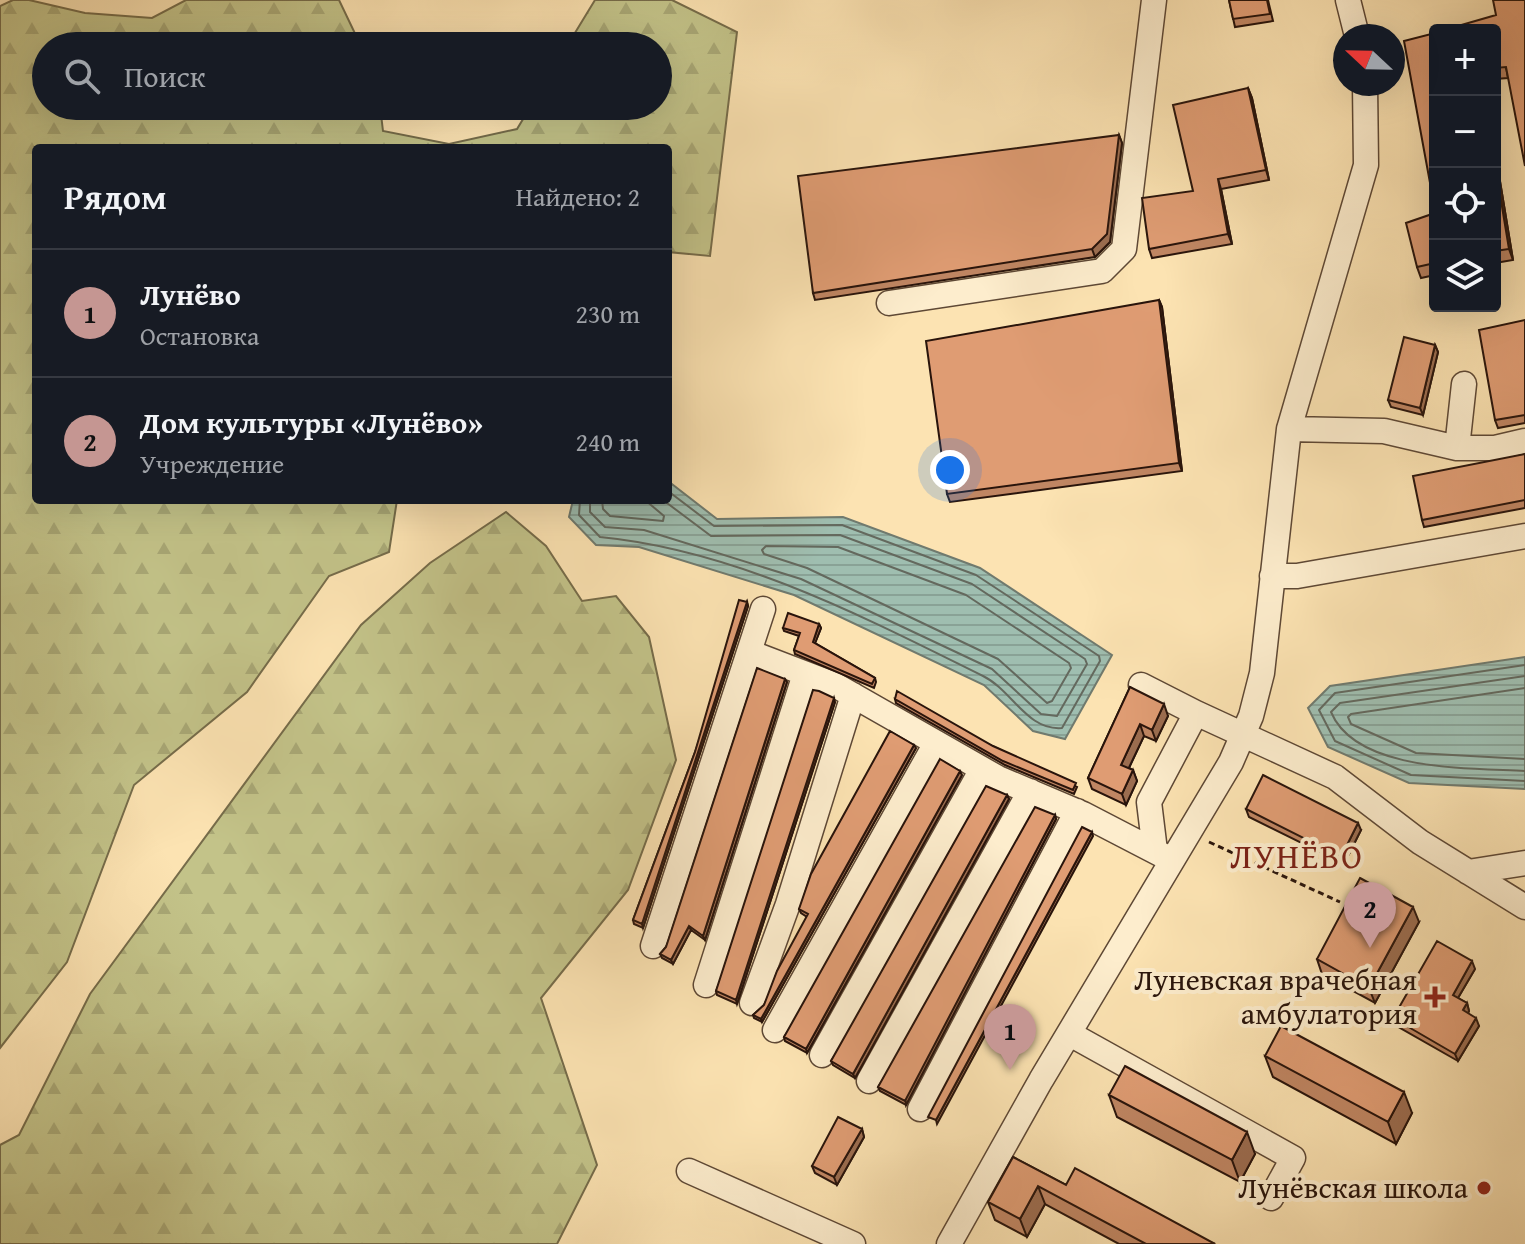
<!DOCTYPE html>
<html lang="ru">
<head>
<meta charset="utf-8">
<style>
  body { margin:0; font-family:"Gentium Book Plus",serif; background:#242831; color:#f1f3f6 }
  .controls { position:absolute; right:24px; top:24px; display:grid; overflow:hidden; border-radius:8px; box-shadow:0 8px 32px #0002 }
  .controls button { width:72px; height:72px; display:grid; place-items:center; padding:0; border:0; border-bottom:2px solid #363941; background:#171b24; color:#f1f3f6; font:40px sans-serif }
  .compass { position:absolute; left:1333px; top:24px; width:72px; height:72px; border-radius:50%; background:#171b24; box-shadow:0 8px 32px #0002; rotate:292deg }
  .you { position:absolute; left:950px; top:470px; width:28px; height:28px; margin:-20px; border:6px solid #fff; border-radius:50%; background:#1a73e8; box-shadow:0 0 0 12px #1a73e833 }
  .badge { display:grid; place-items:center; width:52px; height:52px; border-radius:50%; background:#c59692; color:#111; font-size:26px; font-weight:700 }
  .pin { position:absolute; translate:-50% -66px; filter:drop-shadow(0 2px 4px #0008) }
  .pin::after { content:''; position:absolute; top:42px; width:28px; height:24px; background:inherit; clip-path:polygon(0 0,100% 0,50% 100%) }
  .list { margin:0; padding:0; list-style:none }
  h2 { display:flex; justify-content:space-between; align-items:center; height:104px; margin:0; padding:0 32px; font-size:34px }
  h2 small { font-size:26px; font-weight:400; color:#9ea1a6 }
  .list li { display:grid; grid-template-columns:52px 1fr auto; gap:24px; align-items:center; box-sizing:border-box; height:128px; padding:0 32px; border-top:2px solid #363941 }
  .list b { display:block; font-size:30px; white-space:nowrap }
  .list p { margin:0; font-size:26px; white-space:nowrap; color:#9ea1a6 }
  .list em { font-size:26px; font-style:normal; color:#9ea1a6 }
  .icon { flex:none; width:44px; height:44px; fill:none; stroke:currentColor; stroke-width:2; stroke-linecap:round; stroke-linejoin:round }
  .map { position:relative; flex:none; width:1525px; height:1244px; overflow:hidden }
  .search { position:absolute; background:#171b24; box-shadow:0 8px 32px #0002; left:32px; top:32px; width:640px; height:88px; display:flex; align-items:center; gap:20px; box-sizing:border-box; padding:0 28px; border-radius:44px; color:#9ea1a6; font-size:30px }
  .panel { position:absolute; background:#171b24; box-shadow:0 8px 32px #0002; left:32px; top:144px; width:640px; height:360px; border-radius:8px }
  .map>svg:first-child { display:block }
  .forest { fill:url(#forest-firs); stroke:#766c4a; stroke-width:2 }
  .water { fill:url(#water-rules); stroke:#707a6e; stroke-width:2 }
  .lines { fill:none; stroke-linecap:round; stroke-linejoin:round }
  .shore { stroke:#64695e; stroke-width:2 }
  .minor-casing { stroke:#5e4835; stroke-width:27 }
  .path { stroke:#29140b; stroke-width:3; stroke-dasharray:6 4; stroke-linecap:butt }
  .minor { stroke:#fdedcd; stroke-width:24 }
  .wall { fill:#c08663; stroke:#29140b; stroke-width:2 }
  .shaded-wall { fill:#9c6d50; stroke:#29140b; stroke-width:2 }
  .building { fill:#df9c73; stroke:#29140b; stroke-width:2 }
  .poi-dot { fill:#8f2418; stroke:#fdedcd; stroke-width:3 }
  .labels { text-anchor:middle; stroke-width:8; stroke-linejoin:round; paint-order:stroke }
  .poi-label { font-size:30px; fill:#29140b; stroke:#fdedcd; text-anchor:end }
  .quarter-label { font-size:34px; letter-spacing:2px; fill:#7a1f14; stroke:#fdedcd }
</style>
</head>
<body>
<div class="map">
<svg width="1525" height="1244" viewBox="0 0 1525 1244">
  <defs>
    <pattern id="forest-firs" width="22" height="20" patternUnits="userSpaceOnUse" patternTransform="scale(2)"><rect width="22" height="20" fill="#c3c389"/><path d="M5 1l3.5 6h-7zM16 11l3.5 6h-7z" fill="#a8a775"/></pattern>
    <pattern id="water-rules" width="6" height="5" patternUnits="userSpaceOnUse" patternTransform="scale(2)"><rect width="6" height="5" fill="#9fbeb0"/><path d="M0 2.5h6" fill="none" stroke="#89a296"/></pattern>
  </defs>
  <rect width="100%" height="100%" fill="#fce3b2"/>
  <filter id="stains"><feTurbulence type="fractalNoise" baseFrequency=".0025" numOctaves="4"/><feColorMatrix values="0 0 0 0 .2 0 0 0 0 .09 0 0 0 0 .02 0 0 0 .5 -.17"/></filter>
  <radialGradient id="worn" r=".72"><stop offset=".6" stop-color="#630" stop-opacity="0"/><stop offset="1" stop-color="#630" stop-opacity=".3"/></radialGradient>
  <path class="forest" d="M13 0H29L85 13 152 18 186 0H339L361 46H46V106H380L383 131 449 144 517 129 531 106H658V46H567L595 0H672L737 32 710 256 668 252V148H36V500H397L389 552 329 576 247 692 134 785 67 962 0 1048V6Z
    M506 512 546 546 582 601 616 596 649 637 676 760 628 890 541 998 597 1165 557 1244H0V1145L19 1135 90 994 361 625 430 563Z"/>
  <path class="water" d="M668 481 717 519 843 517 980 568 1112 655 1065 739 1033 731 984 685 794 595 639 547 596 545 569 517 573 500H668Z
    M1525 657V789L1409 783 1328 747 1308 708 1330 686Z"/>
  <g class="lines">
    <path class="shore" d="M580 500 579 515 600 537C735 550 862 616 983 676 1012 690 1027 731 1062 728L1100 661 1099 656 976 575 842 525 714 526 668 491
      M590 500V512L605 527 644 530 801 579 992 669 1041 714 1057 716 1087 664 1085 659 972 584 840 535 711 536 663 500
      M602 500 603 509 610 516 663 521 664 516 645 500
      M766 546 838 547 966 595 1069 663 1071 668 1052 701 1047 703 998 659 807 568 764 554 762 550Z
      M1525 665 1335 693 1319 710 1335 741 1411 775 1525 781
      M1525 676 1340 703 1331 712C1356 772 1470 768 1525 771
      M1525 688 1351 714 1348 717 1351 724 1416 753 1525 759"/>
    <g class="minor-casing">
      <path id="minor" d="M1348 0 1357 36
        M889 303 1102 271 1124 249 1154 0
        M1289 429 1384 431 1457 448H1495L1525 441
        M1457 448 1464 384
        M1272 576H1297L1525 536
        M749 652 835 685 998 778 1083 814 1164 856
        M1141 685 1196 713
        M1155 851 1149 802 1196 713 1335 777 1420 842 1525 907
        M1468 872 1525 863
        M653 946 763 609
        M706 985 805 674
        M752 1003 788 904 853 695
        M775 1030 936 743
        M1070 1034 1293 1158 1271 1198
        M822 1055 982 769
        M869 1081 1030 791
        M920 1109 1077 811
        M689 1171 853 1244
        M949 1244 1041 1080 1231 762 1251 716 1262 673 1289 429 1366 165 1365 84"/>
    </g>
    <path class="path" d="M1209 842 1340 902"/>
    <use href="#minor" class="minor"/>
  </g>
  <path class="wall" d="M1229 0H1268L1273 21 1235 27Z
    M1496 15 1508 78 1495 79V30Z
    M1248 88 1252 98 1269 180 1221 189 1232 244 1152 258 1149 249 1193 191Z
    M1119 135 1122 143 1110 242 1095 257 815 300 813 293Z
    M1495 151 1513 260 1495 263Z
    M1435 213V275L1421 278 1417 267Z
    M1159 300 1162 307 1182 471 950 502 947 494Z
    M1525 320V423L1498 428 1495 420Z
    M1435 345 1438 352 1423 415 1391 407 1388 400Z
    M1525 454V508L1424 527 1422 520Z
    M747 602 748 606 643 928 634 924 633 920 695 752Z
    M819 624 821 628 815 643 875 678 876 682 874 688 795 654 794 650 799 636 784 631 783 628Z
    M787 682 705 940 691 930 673 964 662 958 660 954 666 947Z
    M1130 687 1168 716 1156 741 1144 736 1129 768 1133 770 1137 781 1126 805 1092 789 1088 778Z
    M895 699 1077 787 1074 794 1005 765 896 703Z
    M835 702 737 1004 717 995 716 991Z
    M916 748 762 1022 754 1018 753 1015 764 1005 807 917 801 913 799 909Z
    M962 775 807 1053 785 1041 784 1037Z
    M1007 795 1009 799 855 1078 833 1065 831 1061Z
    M1246 809 1361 830 1344 864 1249 817Z
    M1055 815 1056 819 906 1105 880 1091 878 1087Z
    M1419 922 1375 1003 1322 974 1317 959Z
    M1475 969 1458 998 1467 1003 1469 1011 1468 1013 1479 1026 1458 1061 1395 1025 1393 1018Z
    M1265 1056 1412 1113 1396 1144 1273 1077Z
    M1109 1095 1255 1154 1240 1182 1117 1117Z
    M862 1129 864 1137 837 1185 815 1173 812 1166Z
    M1013 1157 1066 1185 1215 1244H1119L1045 1204 1027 1237 995 1220 988 1202Z"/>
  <path class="shaded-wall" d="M1248 88 1252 98 1269 180 1266 170Z
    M1119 135 1122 143 1110 242 1095 257 1092 249Z
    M1495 151 1513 260 1509 249 1495 164Z
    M1218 179 1221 189 1232 244 1228 234Z
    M1159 300 1162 307 1182 471 1179 463Z
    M1435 345 1438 352 1423 415 1420 408Z
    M747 602 748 606 643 928 642 924Z
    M819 624 821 628 814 646 813 642Z
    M785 679 787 682 705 940 703 936Z
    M834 698 835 702 737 1004 736 1000Z
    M1164 704 1168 716 1156 741 1152 730Z
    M1140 724 1144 736 1125 776 1121 765Z
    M914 745 916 748 762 1022 761 1019Z
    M1133 770 1137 781 1126 805 1122 794Z
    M960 771 962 775 807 1053 806 1049Z
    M1007 795 1009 799 855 1078 853 1074Z
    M1055 815 1056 819 906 1105 905 1098Z
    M1358 823 1361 830 1344 864 1341 857Z
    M1092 832 1093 836 937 1124 936 1120Z
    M1413 907 1419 922 1375 1003 1369 988Z
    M689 926 691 930 673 964 671 960Z
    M1472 961 1475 969 1455 1003 1453 995Z
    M1467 1003 1469 1011 1465 1018 1463 1010Z
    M1476 1018 1479 1026 1458 1061 1455 1054Z
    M1404 1092 1412 1113 1396 1144 1388 1122Z
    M862 1129 864 1137 837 1185 834 1177Z
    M1247 1132 1255 1154 1240 1182 1232 1160Z
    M1038 1186 1045 1204 1027 1237 1020 1219Z"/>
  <path class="building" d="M1229 0H1267L1270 14 1233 19Z
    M1493 0H1525V166L1506 67 1495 68V30H1444L1496 15Z
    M1435 33V210L1404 41Z
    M1248 88 1266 170 1218 179 1228 234 1149 249 1142 198 1193 191 1173 105Z
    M1119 135 1107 234 1092 249 813 293 798 176Z
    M1495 164 1509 249 1495 251Z
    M1435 213V263L1417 267 1406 223Z
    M1159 300 1179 463 947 494 926 341Z
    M1525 320V415L1495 420 1479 330Z
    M1404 337 1435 345 1420 408 1388 400Z
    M1525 454V500L1422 520 1413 476Z
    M739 600 747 602 642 924 633 920 695 752Z
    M788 613 819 624 813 642 875 678 872 684 794 650 800 633 783 628Z
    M757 668 785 679 703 936 689 926 671 960 660 954 666 947Z
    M1130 687 1164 704 1152 730 1140 724 1121 765 1133 770 1122 794 1088 778Z
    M813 690 819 691 834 698 736 1000 716 991Z
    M897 691 993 746 1076 783 1073 790 1003 761 895 699Z
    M890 731 914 745 761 1019 753 1015 764 1005 777 971 808 914 799 909 811 874Z
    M940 759 960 771 806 1049 784 1037Z
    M1263 775 1358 823 1341 857 1246 809Z
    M986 786 1007 795 853 1074 831 1061Z
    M1035 807 1055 815 905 1101 878 1087Z
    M1082 827 1092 832 936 1120 928 1117Z
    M1360 878 1413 907 1369 988 1317 959Z
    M1437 941 1472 961 1453 995 1467 1003 1463 1010 1476 1018 1455 1054 1393 1018Z
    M1281 1026 1404 1092 1388 1122 1265 1056Z
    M1125 1066 1247 1132 1232 1160 1109 1095Z
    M838 1117 862 1129 834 1177 812 1166Z
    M1013 1157 1066 1185 1075 1168 1215 1244H1146L1038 1186 1020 1219 988 1202Z"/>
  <g class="poi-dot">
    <path d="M1431 985h8v8h8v8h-8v8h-8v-8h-8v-8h8z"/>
    <circle cx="1484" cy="1188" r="8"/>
  </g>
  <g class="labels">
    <g class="poi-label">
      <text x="1417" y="990">Луневская врачебная<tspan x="1417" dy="34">амбулатория</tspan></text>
      <text x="1468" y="1198">Лунёвская школа</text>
    </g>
    <g class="quarter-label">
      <text x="1297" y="868">ЛУНЁВО</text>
    </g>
  </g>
  <rect width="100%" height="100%" filter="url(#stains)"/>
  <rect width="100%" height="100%" fill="url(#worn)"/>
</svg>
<div class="controls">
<button>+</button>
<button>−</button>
<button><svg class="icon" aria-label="locate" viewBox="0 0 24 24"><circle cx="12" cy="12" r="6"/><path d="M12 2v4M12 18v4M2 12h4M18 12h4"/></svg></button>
<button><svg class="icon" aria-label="layers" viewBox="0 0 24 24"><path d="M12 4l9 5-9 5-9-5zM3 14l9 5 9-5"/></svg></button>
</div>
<svg class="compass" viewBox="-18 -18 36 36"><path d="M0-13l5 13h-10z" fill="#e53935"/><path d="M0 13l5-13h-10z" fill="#9ea1a6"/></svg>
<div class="you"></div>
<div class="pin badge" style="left:1010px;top:1070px">1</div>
<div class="pin badge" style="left:1370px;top:948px">2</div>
<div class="search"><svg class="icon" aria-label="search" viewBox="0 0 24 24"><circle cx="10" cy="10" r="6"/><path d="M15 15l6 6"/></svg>Поиск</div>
<section class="panel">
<h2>Рядом<small>Найдено: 2</small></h2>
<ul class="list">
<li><span class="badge">1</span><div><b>Лунёво</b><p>Остановка</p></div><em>230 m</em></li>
<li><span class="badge">2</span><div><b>Дом культуры «Лунёво»</b><p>Учреждение</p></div><em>240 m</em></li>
</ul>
</section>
</div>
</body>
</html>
